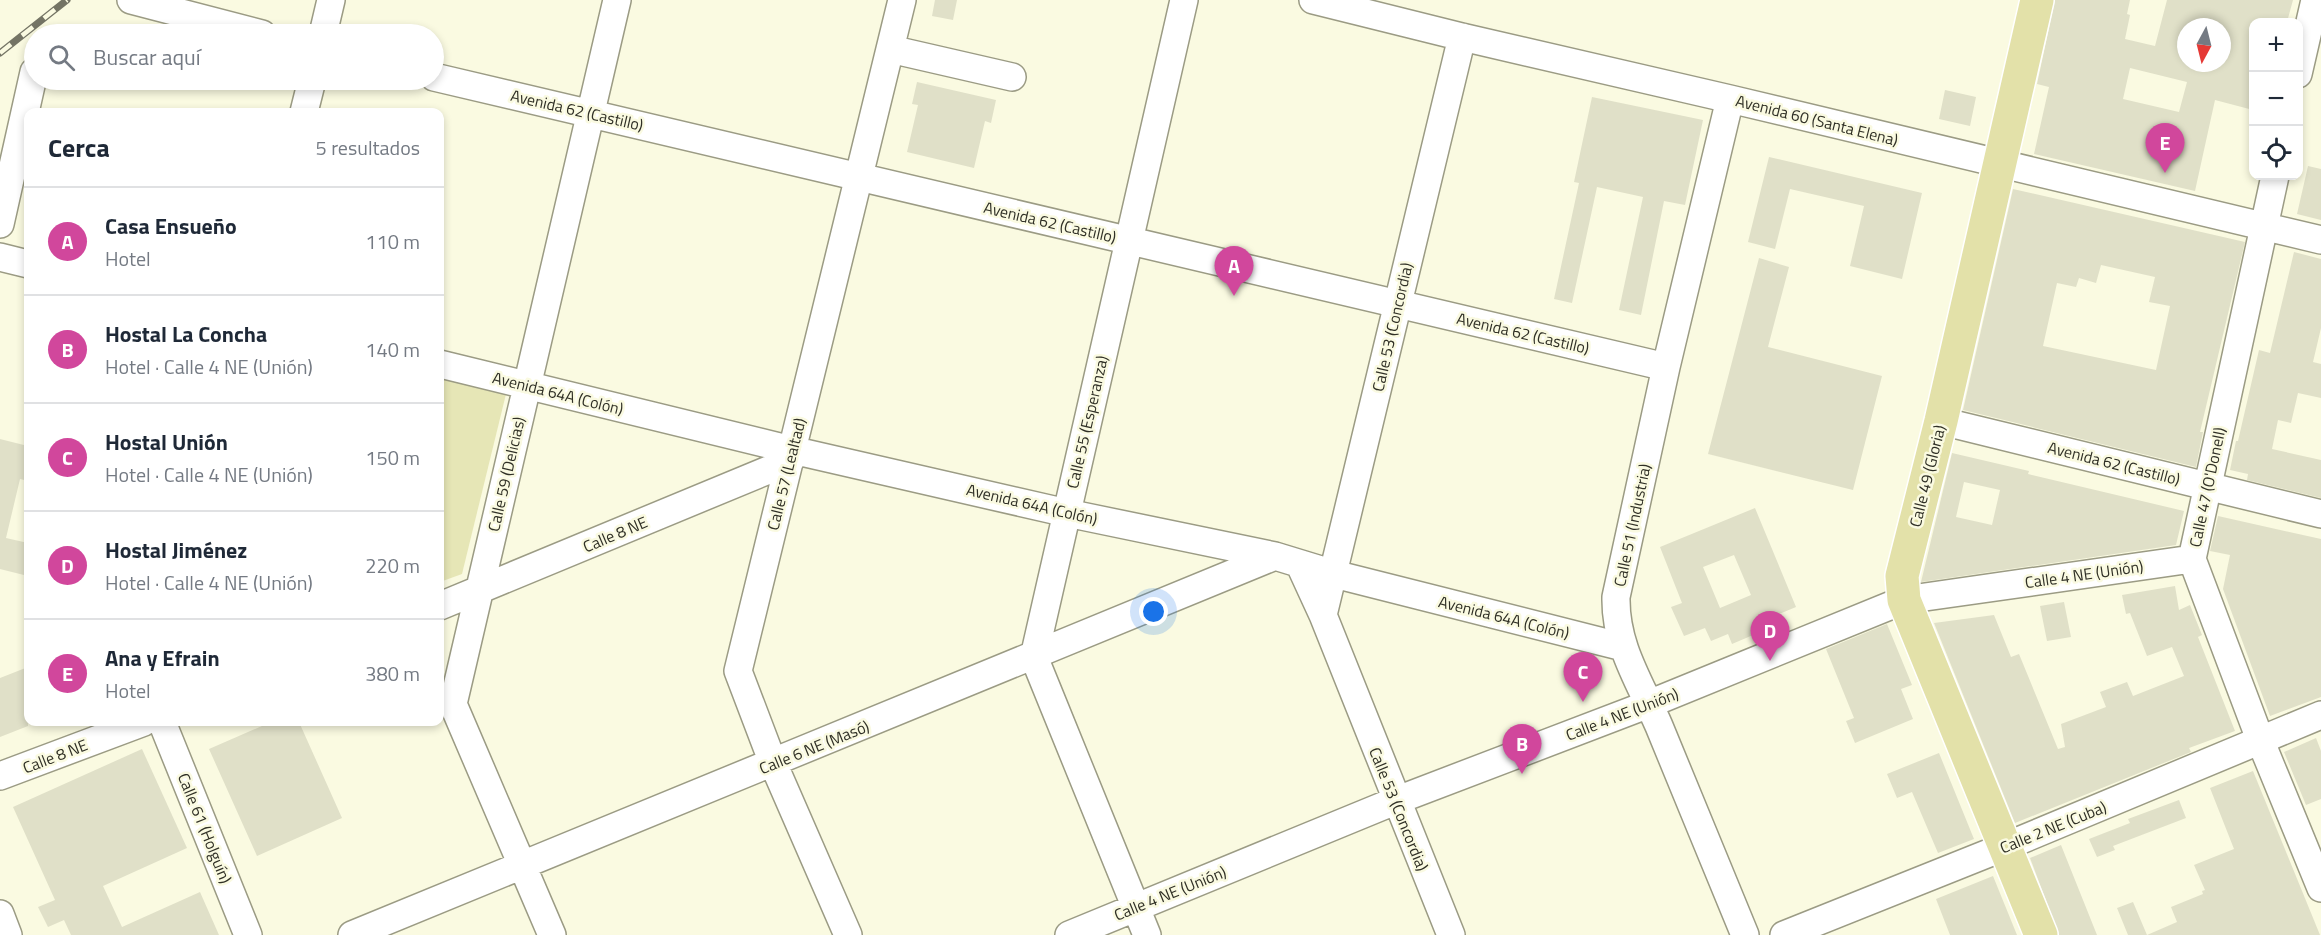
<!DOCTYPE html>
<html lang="es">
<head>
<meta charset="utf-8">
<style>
  body { margin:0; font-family:"Titillium Web",sans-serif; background:#f2f2f3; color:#1f2937 }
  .controls { position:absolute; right:18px; top:18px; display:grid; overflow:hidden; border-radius:12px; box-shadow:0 3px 9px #0003 }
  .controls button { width:54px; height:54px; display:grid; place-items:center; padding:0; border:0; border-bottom:2px solid #e0e1e3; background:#fff; color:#1f2937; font:30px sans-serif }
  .compass { position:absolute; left:2177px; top:18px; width:54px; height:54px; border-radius:50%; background:#fff; box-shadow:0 3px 9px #0003; rotate:187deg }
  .you { position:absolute; left:1154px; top:612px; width:21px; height:21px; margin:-15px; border:4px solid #fff; border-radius:50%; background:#1a73e8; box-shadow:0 0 0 9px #1a73e833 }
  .badge { display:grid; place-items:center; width:39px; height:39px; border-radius:50%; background:#3175e2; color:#fff; font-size:20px; font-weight:700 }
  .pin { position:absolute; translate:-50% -50px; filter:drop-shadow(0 2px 3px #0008) }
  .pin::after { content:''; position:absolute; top:32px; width:21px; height:18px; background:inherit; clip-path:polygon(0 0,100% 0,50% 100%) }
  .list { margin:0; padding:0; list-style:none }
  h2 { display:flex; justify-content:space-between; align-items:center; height:78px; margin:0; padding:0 24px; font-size:26px }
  h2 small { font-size:20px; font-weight:400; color:#747a83 }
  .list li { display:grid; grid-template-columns:39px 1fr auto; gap:18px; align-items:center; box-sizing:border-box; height:108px; padding:0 24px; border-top:2px solid #e0e1e3 }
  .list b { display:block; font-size:22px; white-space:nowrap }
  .list p { margin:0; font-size:20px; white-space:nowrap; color:#747a83 }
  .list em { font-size:20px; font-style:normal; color:#747a83 }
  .icon { flex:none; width:33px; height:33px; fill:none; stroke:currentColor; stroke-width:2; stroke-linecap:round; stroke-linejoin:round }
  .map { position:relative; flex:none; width:2321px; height:935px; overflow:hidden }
  .search { position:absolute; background:#fff; box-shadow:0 3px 9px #0003; left:24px; top:24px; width:420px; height:66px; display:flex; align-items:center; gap:15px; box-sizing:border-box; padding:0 21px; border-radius:33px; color:#747a83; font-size:22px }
  .panel { position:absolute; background:#fff; box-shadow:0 3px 9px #0003; left:24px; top:108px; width:420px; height:618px; border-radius:12px }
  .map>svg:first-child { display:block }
  .green { fill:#e6e6b6 }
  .building { fill:#e0e0c8; fill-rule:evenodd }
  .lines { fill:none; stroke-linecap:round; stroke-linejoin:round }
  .minor-casing { stroke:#9b9b84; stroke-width:30 }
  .major-casing { stroke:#fff; stroke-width:36 }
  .minor { stroke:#fff; stroke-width:27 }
  .major { stroke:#e3e1a9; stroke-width:33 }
  .rail-casing { stroke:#747465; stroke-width:7 }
  .rail { stroke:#fafae1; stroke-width:4.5; stroke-dasharray:14; stroke-linecap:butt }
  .labels { text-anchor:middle; stroke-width:5; stroke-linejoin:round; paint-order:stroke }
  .street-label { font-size:16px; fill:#303026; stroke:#fafae1 }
</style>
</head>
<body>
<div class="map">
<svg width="2321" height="935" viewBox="0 0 2321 935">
  <rect width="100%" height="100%" fill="#fafae1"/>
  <path class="green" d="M440 378 506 394 462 574 440 582Z"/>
  <path class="building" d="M935 0H957L953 20 932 16Z
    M2055 0H2130L2127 14 2130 15 2125 39 2155 46 2167 0H2293L2287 22H2253V110L2215 100 2195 191 2034 154 2049 87 2037 84ZM2186 27H2222V63H2186ZM2130 68 2187 82 2179 112 2123 99Z
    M917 82 996 100 991 123 985 121 974 168 907 152 918 105 912 104Z
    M1945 90 1976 97 1970 126 1939 119Z
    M1592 97 1703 120 1685 205 1664 201 1641 315 1619 310 1643 197 1597 187 1572 303 1554 299 1579 183 1574 182Z
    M1769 157 1922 193 1902 279 1850 266 1864 206 1790 189 1775 249 1748 242Z
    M2308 166 2321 169V220L2297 214Z
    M2013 189 2245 242 2200 432H2203L2196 467 1963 410ZM2101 265 2155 277 2149 302 2170 306 2156 370 2043 346 2057 283 2076 287 2079 278 2096 283Z
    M2294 252 2321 259V328L2313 362 2321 364V398L2298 393 2291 423 2278 420 2272 449 2321 460V498L2247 480 2248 474 2230 470 2236 441H2238L2259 350 2270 353Z
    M1759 258 1789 267 1768 347 1882 376 1853 490 1708 454Z
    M0 439 28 446V481L20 479 6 538 28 543V576L0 569Z
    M1952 453 2029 471 2028 474 2184 511 2176 545 1921 582ZM1964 482 2000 490 1992 525 1956 517Z
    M1755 508 1796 607 1777 615 1781 623 1732 644 1728 634 1711 641 1705 628 1684 636 1671 607 1682 603 1660 547ZM1734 555 1751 595 1720 608 1703 567Z
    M2218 516 2321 539V697L2270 716 2223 589 2230 555 2210 551Z
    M2175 586 2179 610 2190 605 2202 635 2198 637 2235 731 2189 748 2191 752 2015 823 1934 623 1994 615 2011 657 2019 654 2058 749 2065 747 2061 724 2106 707 2100 692 2127 682 2133 696 2184 676 2172 647 2147 656 2130 613 2126 614 2122 595Z
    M2064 602 2071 637 2047 641 2040 606Z
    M1887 624 1912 685 1901 689 1913 719 1855 743 1846 721 1854 718 1826 649Z
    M28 667V726L0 737V678Z
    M271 722H299L342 818 257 856 209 749Z
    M2316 738 2321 751V799L2306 805 2284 752Z
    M142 749 187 848 103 886 122 927 200 892 219 935H71L64 920 48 927 38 907 55 900 13 807Z
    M1939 753 1974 839 1938 853 1912 792 1897 798 1887 774Z
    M2253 771 2320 935H2147L2177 922 2171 907 2203 894 2202 891 2205 890 2194 865 2234 849 2210 788Z
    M2179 800 2186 818 2113 846 2115 850 2097 857 2089 839 2130 823 2128 819Z
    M2061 845 2097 935H2059L2030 858Z
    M1993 876 2017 935H1950L1936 899Z
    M2133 902 2147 935H2128L2117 908Z"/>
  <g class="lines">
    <g class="minor-casing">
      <path id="minor" d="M131 0 262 34
        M1313 0 1462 37 1730 99 2321 240
        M323 34 331 0
        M890 49 1012 77
        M2298 74 2315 0
        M434 77 1666 367
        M1730 99 1666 367 1616 597C1615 646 1640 682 1659 726 1688 796 1716 865 1745 935
        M304 112 312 80
        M2275 176 2192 559 2261 742 2321 888
        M0 224 34 72
        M0 257 28 264
        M440 364 792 450 1067 513 1275 556 1334 574 1623 647
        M1941 421 2321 514
        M1300 565 1323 615 1451 935
        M440 606 790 461
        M1323 615 1462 37
        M162 722 248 935
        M0 776 144 722
        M0 914 8 935
        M352 935 1275 556
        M552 935 453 704 617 0
        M848 935 773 763 738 671 902 0
        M1069 935 1395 801 1649 704 1904 600 2192 559
        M1147 935 1034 657 1184 0
        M1784 935 2004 847 2321 715"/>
    </g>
    <g class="major-casing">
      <path id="major" d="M2037 0 1941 421 1902 576 1904 600 2041 935"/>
    </g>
    <use href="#minor" class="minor"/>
    <use href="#major" class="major"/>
    <g class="rail-casing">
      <path id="rail" d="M0 53 67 0"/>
    </g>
    <use href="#rail" class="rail"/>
  </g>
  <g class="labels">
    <g class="street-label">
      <text transform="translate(577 110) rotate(13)" y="6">Avenida 62 (Castillo)</text>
      <text transform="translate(1817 120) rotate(14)" y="6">Avenida 60 (Santa Elena)</text>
      <text transform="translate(1050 222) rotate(13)" y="6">Avenida 62 (Castillo)</text>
      <text transform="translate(1392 327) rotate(-77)" y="6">Calle 53 (Concordia)</text>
      <text transform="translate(1523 333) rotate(13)" y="6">Avenida 62 (Castillo)</text>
      <text transform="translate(558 393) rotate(14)" y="6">Avenida 64A (Colón)</text>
      <text transform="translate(1087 422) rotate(-77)" y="6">Calle 55 (Esperanza)</text>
      <text transform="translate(2114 463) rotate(14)" y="6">Avenida 62 (Castillo)</text>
      <text transform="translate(506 474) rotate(-77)" y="6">Calle 59 (Delicias)</text>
      <text transform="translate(786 474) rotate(-76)" y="6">Calle 57 (Lealtad)</text>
      <text transform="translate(1927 476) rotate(-76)" y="6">Calle 49 (Gloria)</text>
      <text transform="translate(2207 487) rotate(-78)" y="6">Calle 47 (O'Donell)</text>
      <text transform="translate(1032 504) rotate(13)" y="6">Avenida 64A (Colón)</text>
      <text transform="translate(1632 525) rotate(-78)" y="6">Calle 51 (Industria)</text>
      <text transform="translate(615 534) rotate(-23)" y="6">Calle 8 NE</text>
      <text transform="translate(2084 574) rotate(-8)" y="6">Calle 4 NE (Unión)</text>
      <text transform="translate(1504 617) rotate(14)" y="6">Avenida 64A (Colón)</text>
      <text transform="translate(1622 714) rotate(-21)" y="6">Calle 4 NE (Unión)</text>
      <text transform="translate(814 747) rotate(-22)" y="6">Calle 6 NE (Masó)</text>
      <text transform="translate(55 756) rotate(-21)" y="6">Calle 8 NE</text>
      <text transform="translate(1399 809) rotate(68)" y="6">Calle 53 (Concordia)</text>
      <text transform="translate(2053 827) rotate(-22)" y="6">Calle 2 NE (Cuba)</text>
      <text transform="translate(205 828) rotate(68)" y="6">Calle 61 (Holguín)</text>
      <text transform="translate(1170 893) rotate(-22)" y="6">Calle 4 NE (Unión)</text>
    </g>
  </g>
</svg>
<div class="controls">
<button>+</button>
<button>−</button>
<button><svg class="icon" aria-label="locate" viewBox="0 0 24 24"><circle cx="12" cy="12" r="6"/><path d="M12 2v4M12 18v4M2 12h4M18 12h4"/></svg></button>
</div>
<svg class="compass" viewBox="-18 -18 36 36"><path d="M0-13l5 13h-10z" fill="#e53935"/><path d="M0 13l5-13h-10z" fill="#747a83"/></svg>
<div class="you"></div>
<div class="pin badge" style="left:1234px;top:296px;background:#d1479c">A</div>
<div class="pin badge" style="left:1522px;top:774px;background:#d1479c">B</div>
<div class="pin badge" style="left:1583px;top:702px;background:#d1479c">C</div>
<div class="pin badge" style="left:1770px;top:661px;background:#d1479c">D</div>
<div class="pin badge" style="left:2165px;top:173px;background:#d1479c">E</div>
<div class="search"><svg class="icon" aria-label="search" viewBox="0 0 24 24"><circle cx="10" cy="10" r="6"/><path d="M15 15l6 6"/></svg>Buscar aquí</div>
<section class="panel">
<h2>Cerca<small>5 resultados</small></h2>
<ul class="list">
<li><span class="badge" style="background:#d1479c">A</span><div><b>Casa Ensueño</b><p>Hotel</p></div><em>110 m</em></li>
<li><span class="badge" style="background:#d1479c">B</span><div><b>Hostal La Concha</b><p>Hotel · Calle 4 NE (Unión)</p></div><em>140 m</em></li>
<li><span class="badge" style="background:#d1479c">C</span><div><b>Hostal Unión</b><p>Hotel · Calle 4 NE (Unión)</p></div><em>150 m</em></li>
<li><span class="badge" style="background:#d1479c">D</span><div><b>Hostal Jiménez</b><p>Hotel · Calle 4 NE (Unión)</p></div><em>220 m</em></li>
<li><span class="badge" style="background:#d1479c">E</span><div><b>Ana y Efrain</b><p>Hotel</p></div><em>380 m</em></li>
</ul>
</section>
</div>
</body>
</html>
